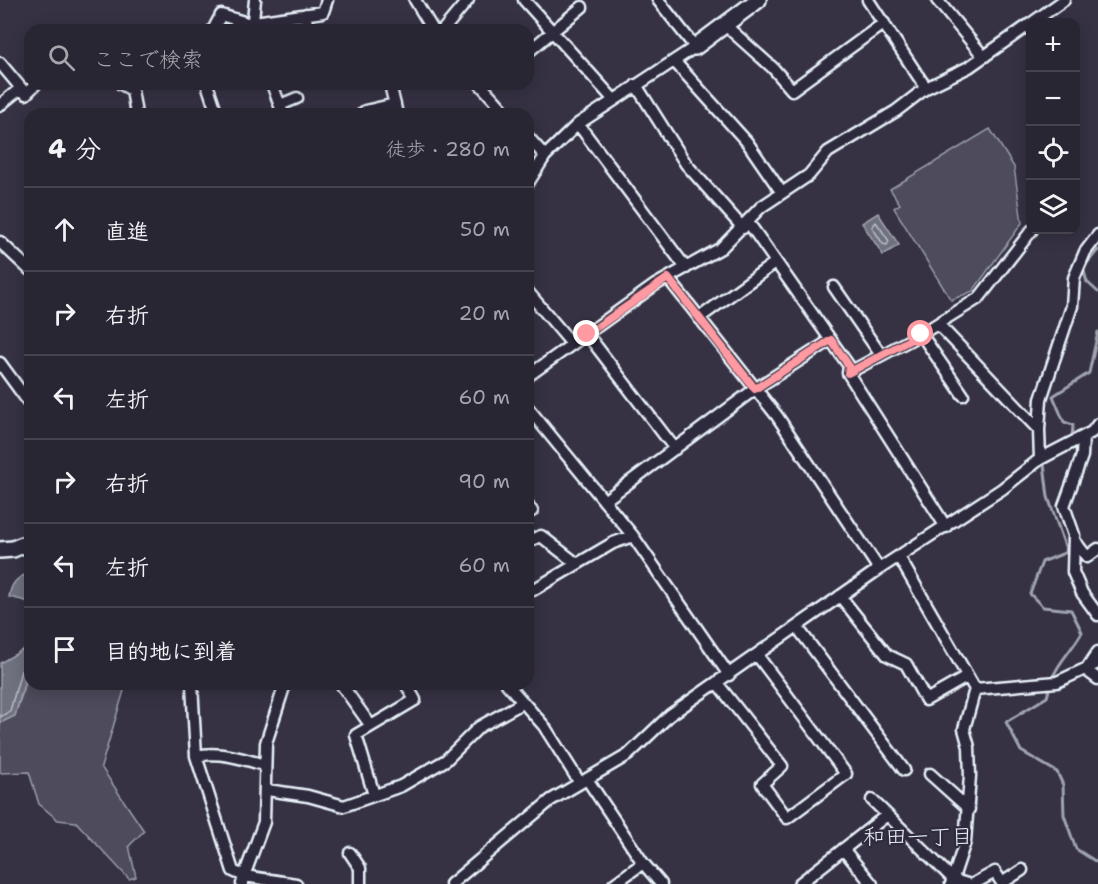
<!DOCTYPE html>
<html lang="ja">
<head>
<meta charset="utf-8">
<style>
  body { margin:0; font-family:"Shantell Sans","Klee One",sans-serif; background:#34323f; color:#f1f3f6 }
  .controls { position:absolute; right:18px; top:18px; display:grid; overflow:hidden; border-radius:12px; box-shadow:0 3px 15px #0003 }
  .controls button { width:54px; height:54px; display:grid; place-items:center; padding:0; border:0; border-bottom:2px solid #44434e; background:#282633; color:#f1f3f6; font:30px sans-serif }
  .stop { position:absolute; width:18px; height:18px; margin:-14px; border:4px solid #ff9aa2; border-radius:50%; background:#fff }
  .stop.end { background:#ff9aa2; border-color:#fff; box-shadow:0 2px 6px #0008 }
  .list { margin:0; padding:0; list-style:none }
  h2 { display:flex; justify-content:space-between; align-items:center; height:78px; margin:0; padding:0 24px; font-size:26px }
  h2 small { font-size:20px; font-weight:400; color:#a5a5ac }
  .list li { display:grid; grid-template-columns:39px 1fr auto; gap:18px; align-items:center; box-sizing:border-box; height:84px; padding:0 24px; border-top:2px solid #44434e }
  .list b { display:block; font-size:22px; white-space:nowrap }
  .list em { font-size:20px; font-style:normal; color:#a5a5ac }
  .icon { flex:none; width:33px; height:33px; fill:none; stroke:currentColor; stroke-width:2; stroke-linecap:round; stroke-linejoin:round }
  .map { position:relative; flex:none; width:1098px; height:884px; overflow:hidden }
  .search { position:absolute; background:#282633; box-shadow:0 3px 15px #0003; left:24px; top:24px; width:510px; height:66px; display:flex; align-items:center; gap:15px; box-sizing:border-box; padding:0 21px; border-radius:18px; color:#a5a5ac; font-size:22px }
  .panel { position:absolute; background:#282633; box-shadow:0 3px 15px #0003; left:24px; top:108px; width:510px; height:582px; border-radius:18px }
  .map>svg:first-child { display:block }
  .green { fill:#4d4b5c; stroke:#9a9eaa; stroke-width:1.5 }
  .water { fill:#70717f; stroke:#a0a4af; stroke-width:1.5 }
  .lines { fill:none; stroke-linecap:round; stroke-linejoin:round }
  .shore { stroke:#b8bec8; stroke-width:1.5 }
  .stream { stroke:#a0a4af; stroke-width:3 }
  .street-casing { stroke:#e8f1f8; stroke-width:15 }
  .secondary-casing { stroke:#e8f1f8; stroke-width:20 }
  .street { stroke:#2f2a3d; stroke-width:10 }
  .secondary { stroke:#2f2a3d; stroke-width:15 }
  .route { stroke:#ff9aa2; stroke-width:8 }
  .labels { text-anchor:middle; stroke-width:4.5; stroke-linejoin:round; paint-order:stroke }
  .neighbourhood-label { font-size:22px; fill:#e8f1f8; stroke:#2f2a3d }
</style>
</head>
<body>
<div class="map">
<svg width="1098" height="884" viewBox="0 0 1098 884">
  <rect width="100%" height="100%" fill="#363244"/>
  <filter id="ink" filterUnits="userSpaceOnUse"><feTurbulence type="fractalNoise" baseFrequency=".0167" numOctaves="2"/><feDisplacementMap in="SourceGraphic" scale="12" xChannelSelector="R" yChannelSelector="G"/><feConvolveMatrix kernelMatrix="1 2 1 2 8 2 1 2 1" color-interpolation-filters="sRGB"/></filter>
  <g filter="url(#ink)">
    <path class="green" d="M990 129 1014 167 1022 223 973 291 951 300 894 208 900 204 890 189Z
      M30 671V684H126L101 767 144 831 129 846 136 877 129 879 76 822 58 820 39 804 29 772 0 773V723L15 715Z"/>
    <path class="water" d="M878 213 899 245 883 255 862 223Z
      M30 573V602L9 597C11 583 17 577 30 573Z
      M30 632V671L27 673 15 716 0 723V663L24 649Z"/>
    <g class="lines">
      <path class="shore" d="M876 222 889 241 887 245 883 244 872 227Z
        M0 717 10 711 21 671 30 666"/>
      <path class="stream" d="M1098 250 1083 268 1087 282 1098 292
        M1072 439 1073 425 1064 422 1053 396 1089 373 1098 332
        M1052 459 1044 464 1048 497 1067 552 1042 562 1030 594 1043 607 1071 610 1082 632C1073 649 1058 662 1052 679
        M1050 686 1047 697 1006 722 1021 751 1057 772 1063 785 1064 815 1076 849 1098 863"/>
      <g class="street-casing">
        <path id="street" d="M415 0 433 30
          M524 0 614 100
          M937 0 984 57
          M306 14 307 30
          M1033 22 1064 0
          M725 25 773 68 792 90 884 23
          M213 30 221 15 247 23 323 12 327 0
          M252 30 255 0
          M443 30 468 0
          M528 52 582 7
          M674 61 747 142 782 193
          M0 63 26 94 36 84
          M121 84 132 90 136 114
          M207 84 217 114
          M272 84 283 114
          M390 84 397 114
          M480 84 507 114
          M636 85 686 164 743 228
          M926 88 969 67 1030 24
          M0 105 21 88
          M280 105 297 98
          M362 114 365 111 395 104
          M578 124 686 268
          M528 137 545 156
          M528 183 545 156 578 124 695 47 658 0
          M748 222 849 366 848 373 946 527
          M0 242 30 270
          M668 278 777 416 879 569
          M834 287 881 355
          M528 292 572 344
          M699 318 776 262
          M939 325 1039 430 1040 459
          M587 334 675 449
          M921 334 979 298 1032 230
          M0 363 30 404
          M848 373 921 334 963 395
          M528 376 655 285 721 248 761 207 809 175 828 152 896 111 926 88 868 0
          M528 408 633 536 729 675
          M1039 430 1041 399 1072 306 1074 278 1085 252 1098 235
          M1083 437 1082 456 1064 506 1074 535 1073 572 1082 593 1098 615
          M604 501 755 389 831 340
          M528 506 532 511
          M1074 540 1087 557 1098 549
          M528 541 541 536 577 564
          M899 557 975 689 964 729 969 747 970 776 965 842 951 884
          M528 584 533 590 613 543 633 536
          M840 596 887 655 906 664 926 700 963 679H969
          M797 627 904 770
          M1098 652 1086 670 1098 679
          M717 683 782 766 762 784 787 818 846 774 757 655
          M192 684 196 756 233 871 244 876 242 884
          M285 684 266 743 264 822 244 876 296 884
          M341 684 371 726
          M507 684 544 726 580 783
          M975 689 1057 682 1098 663
          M196 756C219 751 241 758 264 765
          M930 774 969 809
          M587 779 643 863 614 884
          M267 790 308 796 344 806 401 786 446 760 479 727 522 703
          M374 795 356 735 415 700 406 684
          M872 800 954 880 967 884
          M843 849 872 884
          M350 853 360 868V884
          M643 863 661 884
          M451 884 551 800 628 755 670 715 879 569 1002 489 1040 459 1092 432 1098 424
          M799 884 887 815
          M973 884 995 872 1002 883 1022 870"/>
      </g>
      <g class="secondary-casing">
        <path id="secondary" d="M695 47 758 0
          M0 550 13 549 30 542"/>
      </g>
      <use href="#street" class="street"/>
      <use href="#secondary" class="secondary"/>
    </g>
  </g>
  <g class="lines" filter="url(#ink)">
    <path class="route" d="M587 334 668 278 755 389 831 340 849 366 848 373 921 334"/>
  </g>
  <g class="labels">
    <g class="neighbourhood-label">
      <text x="918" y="844">和田一丁目</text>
    </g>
  </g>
</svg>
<div class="controls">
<button>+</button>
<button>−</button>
<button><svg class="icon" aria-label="locate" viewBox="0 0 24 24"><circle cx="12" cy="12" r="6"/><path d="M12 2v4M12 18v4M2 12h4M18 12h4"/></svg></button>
<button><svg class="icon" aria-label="layers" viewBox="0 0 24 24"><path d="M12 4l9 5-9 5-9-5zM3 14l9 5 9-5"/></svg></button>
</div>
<div class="stop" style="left:921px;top:334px"></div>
<div class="stop end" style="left:587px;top:334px"></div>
<div class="search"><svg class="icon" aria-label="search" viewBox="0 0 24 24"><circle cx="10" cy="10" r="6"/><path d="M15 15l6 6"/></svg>ここで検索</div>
<section class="panel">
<h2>4 分<small>徒歩 · 280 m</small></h2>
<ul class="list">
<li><svg class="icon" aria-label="ahead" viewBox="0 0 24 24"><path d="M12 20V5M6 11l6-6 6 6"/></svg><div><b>直進</b></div><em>50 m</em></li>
<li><svg class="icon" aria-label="right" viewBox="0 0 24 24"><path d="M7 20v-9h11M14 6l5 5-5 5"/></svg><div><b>右折</b></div><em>20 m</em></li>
<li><svg class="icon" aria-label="left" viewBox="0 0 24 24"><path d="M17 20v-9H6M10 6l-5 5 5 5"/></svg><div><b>左折</b></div><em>60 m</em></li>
<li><svg class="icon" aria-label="right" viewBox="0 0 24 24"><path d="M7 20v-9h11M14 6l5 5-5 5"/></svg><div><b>右折</b></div><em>90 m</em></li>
<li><svg class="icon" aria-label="left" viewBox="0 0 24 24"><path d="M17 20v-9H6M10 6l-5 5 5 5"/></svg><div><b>左折</b></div><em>60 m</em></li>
<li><svg class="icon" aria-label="arrive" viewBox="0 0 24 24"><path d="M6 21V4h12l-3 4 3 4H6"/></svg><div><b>目的地に到着</b></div></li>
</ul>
</section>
</div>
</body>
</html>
